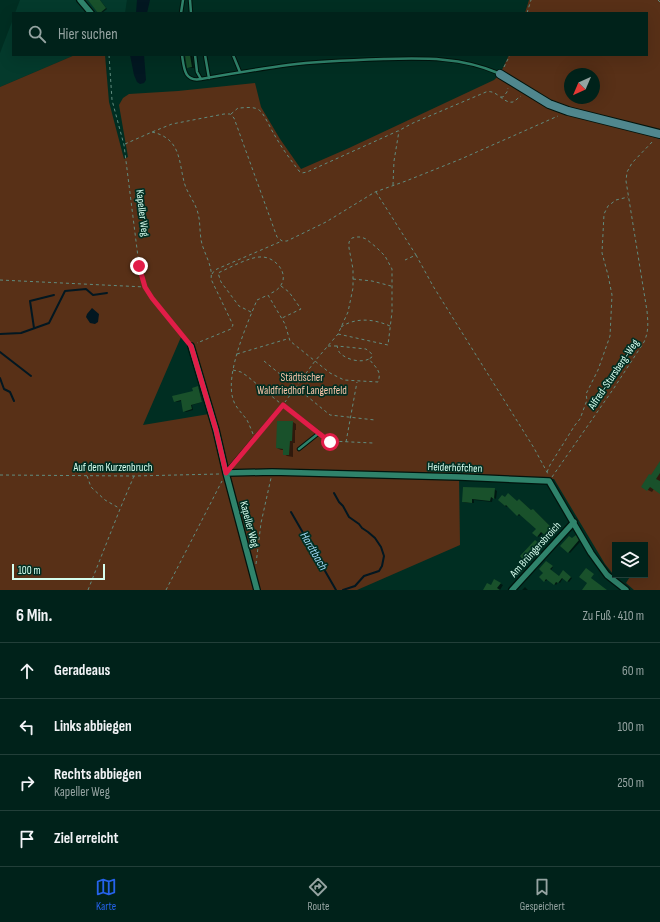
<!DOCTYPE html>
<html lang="de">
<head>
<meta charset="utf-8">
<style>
  body { margin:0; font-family:"Sofia Sans Condensed",sans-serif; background:#0a2a23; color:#f1f3f6 }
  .controls { position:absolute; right:12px; bottom:12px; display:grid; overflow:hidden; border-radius:0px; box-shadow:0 4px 16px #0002 }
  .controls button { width:36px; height:36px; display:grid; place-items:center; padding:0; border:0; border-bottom:1px solid #223f39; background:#00221a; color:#f1f3f6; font:20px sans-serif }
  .compass { position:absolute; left:564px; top:68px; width:36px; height:36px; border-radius:50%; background:#00221a; box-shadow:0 4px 16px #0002; rotate:224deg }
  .scale { position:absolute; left:12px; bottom:10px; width:93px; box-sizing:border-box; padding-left:4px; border:2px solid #d6fdee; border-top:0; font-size:11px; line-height:14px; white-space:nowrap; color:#d6fdee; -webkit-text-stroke:3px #002e22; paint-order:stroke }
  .stop { position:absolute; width:12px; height:12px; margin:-9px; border:3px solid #e11d48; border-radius:50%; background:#fff }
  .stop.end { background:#e11d48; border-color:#fff; box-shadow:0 1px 4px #0008 }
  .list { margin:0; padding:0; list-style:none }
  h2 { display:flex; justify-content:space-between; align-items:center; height:52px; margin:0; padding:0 16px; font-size:17px }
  h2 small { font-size:13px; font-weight:400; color:#95a4a2 }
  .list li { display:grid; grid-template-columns:26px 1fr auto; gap:12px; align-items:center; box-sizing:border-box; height:56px; padding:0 16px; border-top:1px solid #223f39 }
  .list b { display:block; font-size:15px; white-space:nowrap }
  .list p { margin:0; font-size:13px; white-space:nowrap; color:#95a4a2 }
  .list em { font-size:13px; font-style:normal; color:#95a4a2 }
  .icon { flex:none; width:22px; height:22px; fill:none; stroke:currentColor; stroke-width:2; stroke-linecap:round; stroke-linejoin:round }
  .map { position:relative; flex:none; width:660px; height:590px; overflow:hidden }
  .search { position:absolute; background:#00221a; box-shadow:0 4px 16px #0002; left:12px; right:12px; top:12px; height:44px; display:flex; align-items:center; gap:10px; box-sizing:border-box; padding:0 14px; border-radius:0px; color:#95a4a2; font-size:15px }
  .sheet { height:276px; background:#00221a }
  nav { display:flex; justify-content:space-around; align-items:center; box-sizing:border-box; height:56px; border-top:1px solid #223f39; background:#00221a; font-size:11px; color:#95a4a2 }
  nav a { display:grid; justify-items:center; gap:2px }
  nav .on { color:#2563eb }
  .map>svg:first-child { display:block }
  .built { fill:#043a2c }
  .green { fill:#583017; fill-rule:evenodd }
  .water { fill:#021721 }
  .shadow { fill:#0007 }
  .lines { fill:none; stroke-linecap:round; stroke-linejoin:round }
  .stream { stroke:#021721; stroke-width:2 }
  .building { fill:#19512b }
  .lane-casing { stroke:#00140d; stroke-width:4.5 }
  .street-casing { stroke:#00140d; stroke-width:8 }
  .secondary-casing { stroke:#00140d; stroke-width:10 }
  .path { stroke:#618c7f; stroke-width:1; stroke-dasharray:3 3; stroke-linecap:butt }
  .lane { stroke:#2f836b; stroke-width:2.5 }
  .street { stroke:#2f836b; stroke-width:5.5 }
  .secondary { stroke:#50878e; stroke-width:8 }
  .route { stroke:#e11d48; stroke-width:5 }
  .labels { text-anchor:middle; stroke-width:3.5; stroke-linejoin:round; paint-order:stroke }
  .street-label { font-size:11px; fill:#d6fdee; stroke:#002e22 }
  .park-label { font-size:11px; fill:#f9c6aa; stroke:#002e22 }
  .water-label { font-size:12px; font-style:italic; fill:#9fd7f4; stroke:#002e22 }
</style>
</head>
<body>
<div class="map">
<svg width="660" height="590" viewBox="0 0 660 590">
  <rect width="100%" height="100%" fill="#002e22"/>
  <path class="built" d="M20 0H127L125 13H15Z
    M13 19V55H75L0 87V53Z"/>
  <path class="green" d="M529 0H660V131L619 119 618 127 660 139V590H634L626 583 631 575H645V545H615V571L613 574 605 564 554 479 459 476 460 545 357 590H0V87L75 55H105L109 102 124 159 128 157 119 105 123 98 129 94 178 91 255 83 261 107 280 139 301 169 349 148 494 80 500 74 509 55H647V13H525ZM570 74H594V98H570ZM181 337 187 343 209 414 143 425Z"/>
  <path class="water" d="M137 0H150L147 13H136Z
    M130 55H144L146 80 144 83 140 84 137 82 134 75Z
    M92 308 99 314 98 322 95 324 90 323 86 317 87 314Z"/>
  <path class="shadow" d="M91 0H100L107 9 102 13H99Z
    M186 55H192L194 68H190L188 67Z
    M197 387 199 388 202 402 192 405 193 410 186 412 184 411 182 401 176 402 175 401 194 392Z
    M293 422 296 424V430H295V443H293V457L287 456 284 454V450H281L277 448Z
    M660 464V492L654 489 652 492 642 487 651 476Z
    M494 489 497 491 496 499 493 497 492 502 474 500V503H466L463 502Z
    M499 500 517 502 520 500 532 511H535L556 532 550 538 543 533 539 537 537 536V529L521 514 519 516 518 515 508 506 507 507 505 506Z
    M577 537 580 542 570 553 568 552 572 539Z
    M537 542 543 548 529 563 527 562Z
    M548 563 553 567 551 570 559 577 563 571 572 578 569 582 563 578 560 583 558 582 556 585 548 579 546 581H544V573Z
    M494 580 503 585 500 590H484L491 586Z
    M525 587 528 590H522Z"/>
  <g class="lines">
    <path class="stream" d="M34 328 30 301 54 295
      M0 334 21 333 49 323 65 291 86 289 93 295 107 293
      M0 352 31 376
      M0 378 4 389 10 392 14 401
      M334 493 339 502 343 506 349 517 359 524 362 528 368 532 375 538 381 547 384 556 382 566 379 571 364 576 355 586 343 590
      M291 512 336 590"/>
  </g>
  <path class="building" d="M88 0H100L106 8 100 13H98Z
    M185 55H190L192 67 187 68Z
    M198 386 202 402 191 405 192 409 183 412 181 400 174 402 172 396 193 391 192 388Z
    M277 421H293L292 441H290L289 455H283V449L276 448Z
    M660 461V473L656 479 660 481V494L650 487 647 491 641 487 649 474 651 475Z
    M463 487 495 488 494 499 491 497 490 501 472 499V503L462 502Z
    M508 493 517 501 519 499 531 510 533 509 555 531 548 538 541 532 537 537 532 533 536 529 519 514 517 516 506 505 505 506 498 500 502 495 505 497Z
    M576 535 579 540 568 553 560 546 569 536 572 538Z
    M535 540 542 546 526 563 520 556Z
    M546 561 553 566 550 569 559 576 563 570 571 577 567 582 562 578 558 583 556 582 554 585 546 579 544 582 539 577 543 573 539 569Z
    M586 568 594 574 591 578 607 590H582L587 583 579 577Z
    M494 579 501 583 497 588 500 590H483L487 583 491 585Z"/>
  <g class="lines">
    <g class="lane-casing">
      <path id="lane" d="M190 0 191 13
        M181 13 183 0
        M182 55C184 68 184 82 201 79
        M195 55 197 72 201 79C230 74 259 69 288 65 320 61 353 60 385 59 424 58 462 57 498 73
        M205 55 209 78
        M233 55 240 72
        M227 471 283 405 319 433 299 449"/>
    </g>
    <g class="street-casing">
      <path id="street" d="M80 0 91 13
        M191 346 216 430 226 473 257 590
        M226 473 272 472 460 477 549 481 591 553 607 575 626 590
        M512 590 574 522"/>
    </g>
    <g class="secondary-casing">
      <path id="secondary" d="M500 74 549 104 568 111 660 134"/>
    </g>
    <path class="path" d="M658 0 660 2
      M527 13 531 0
      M109 55 112 100 124 145 139 265C141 272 142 280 145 286 153 304 174 326 187 340
      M504 67 510 55
      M501 97H503L507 92 508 88
      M231 114 238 108C244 108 254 106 259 110 264 113 270 128 274 134 281 147 290 159 299 171L302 173 307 172 400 130 413 123 486 92C497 89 503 104 513 102 515 101 518 98 521 96
      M152 132C161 134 169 138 174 146 181 157 181 173 185 185 188 194 194 201 197 210 201 221 199 233 202 244 205 255 213 267 211 279L233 325 231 329 197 343
      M125 144 152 132 172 124 224 114H230L234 118 277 237 282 241H287L326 222 375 192 406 181 461 159 558 116
      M393 185 394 161 399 131
      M376 192 416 255 405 260
      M416 255 433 286 534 448 548 474
      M212 274 214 271 217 269 282 241
      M353 279 372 281 391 286
      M0 280 145 287
      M281 286 289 292 301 309 282 318
      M251 312 239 306 221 282 218 273C229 268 251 256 262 257 275 257 289 273 281 285 278 290 274 292 269 294
      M341 327C356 317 374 319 390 326
      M338 334 388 345 392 312V269L385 256 376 247 366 239 361 237H357L352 238 349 242V248L353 269V288L348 312 338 334 315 361 330 373 344 380 378 382C382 371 376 368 369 359L372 357V354L366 349 337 346C338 348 338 352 341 354 348 360 361 363 369 359
      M328 346H337
      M237 354 287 339
      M264 361 330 415 375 420
      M233 370 241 372 247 376 280 403
      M253 434C251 429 249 424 247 420 242 413 235 407 233 399 225 374 247 324 257 300L268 295 285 324 290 341 315 361 285 402
      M323 436 330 441 373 443
      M346 442 357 382
      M547 472 550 465 575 425 580 419 587 400 586 394 598 370 610 336 612 295 608 275 602 253 604 214 608 206 616 200 628 197
      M0 475 134 476 219 474
      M87 476 91 487 105 500 119 508
      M552 477 614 388 644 342C649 331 648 322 647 311L626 181 627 172 632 163 654 140
      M256 564 261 523 271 478
      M88 590 120 509 134 476
      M166 590 222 481"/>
    <use href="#lane" class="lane"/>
    <use href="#street" class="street"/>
    <use href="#secondary" class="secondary"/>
  </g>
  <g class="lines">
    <path class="route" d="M139 266 145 287 152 298 191 346 216 430 226 473 283 405 330 442"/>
  </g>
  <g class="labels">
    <g class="street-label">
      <text transform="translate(143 213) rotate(83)" y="4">Kapeller Weg</text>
      <text transform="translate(613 374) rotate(-56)" y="4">Alfred-Stursberg-Weg</text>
      <text x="113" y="471">Auf dem Kurzenbruch</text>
      <text transform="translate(455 467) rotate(2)" y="4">Heiderhöfchen</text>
      <text transform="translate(250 524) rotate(75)" y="4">Kapeller Weg</text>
      <text transform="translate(535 549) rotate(-48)" y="4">Am Brüngersbroich</text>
    </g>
    <g class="park-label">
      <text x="302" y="381">Städtischer<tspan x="302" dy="13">Waldfriedhof Langenfeld</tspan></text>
    </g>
    <g class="water-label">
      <text transform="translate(314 551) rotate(60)" y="4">Hardtbach</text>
    </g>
  </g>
</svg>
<div class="controls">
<button><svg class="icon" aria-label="layers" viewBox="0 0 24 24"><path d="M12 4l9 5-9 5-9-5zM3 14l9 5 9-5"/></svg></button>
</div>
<svg class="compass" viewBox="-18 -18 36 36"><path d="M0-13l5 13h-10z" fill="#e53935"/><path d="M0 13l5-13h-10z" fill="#95a4a2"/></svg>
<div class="scale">100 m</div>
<div class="stop" style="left:330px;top:442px"></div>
<div class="stop end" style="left:139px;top:266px"></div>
<div class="search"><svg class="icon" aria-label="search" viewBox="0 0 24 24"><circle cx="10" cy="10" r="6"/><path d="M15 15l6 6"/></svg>Hier suchen</div>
</div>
<section class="sheet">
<h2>6 Min.<small>Zu Fuß · 410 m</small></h2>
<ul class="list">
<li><svg class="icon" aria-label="ahead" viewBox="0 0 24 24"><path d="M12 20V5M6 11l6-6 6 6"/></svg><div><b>Geradeaus</b></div><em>60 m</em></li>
<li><svg class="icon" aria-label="left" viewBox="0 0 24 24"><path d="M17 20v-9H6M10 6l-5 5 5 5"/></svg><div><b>Links abbiegen</b></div><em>100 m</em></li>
<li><svg class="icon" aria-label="right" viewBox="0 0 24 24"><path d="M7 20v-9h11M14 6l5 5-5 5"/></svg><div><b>Rechts abbiegen</b><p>Kapeller Weg</p></div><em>250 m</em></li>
<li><svg class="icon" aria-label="arrive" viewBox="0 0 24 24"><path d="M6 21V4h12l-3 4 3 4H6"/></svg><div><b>Ziel erreicht</b></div></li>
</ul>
</section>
<nav>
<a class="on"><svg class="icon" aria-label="map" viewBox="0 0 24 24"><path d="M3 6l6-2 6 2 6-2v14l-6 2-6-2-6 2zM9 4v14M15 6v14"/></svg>Karte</a>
<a><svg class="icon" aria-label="directions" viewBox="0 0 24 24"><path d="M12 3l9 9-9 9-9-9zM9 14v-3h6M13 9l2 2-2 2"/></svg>Route</a>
<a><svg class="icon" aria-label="saved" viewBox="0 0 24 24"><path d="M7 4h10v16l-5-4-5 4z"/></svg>Gespeichert</a>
</nav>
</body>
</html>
